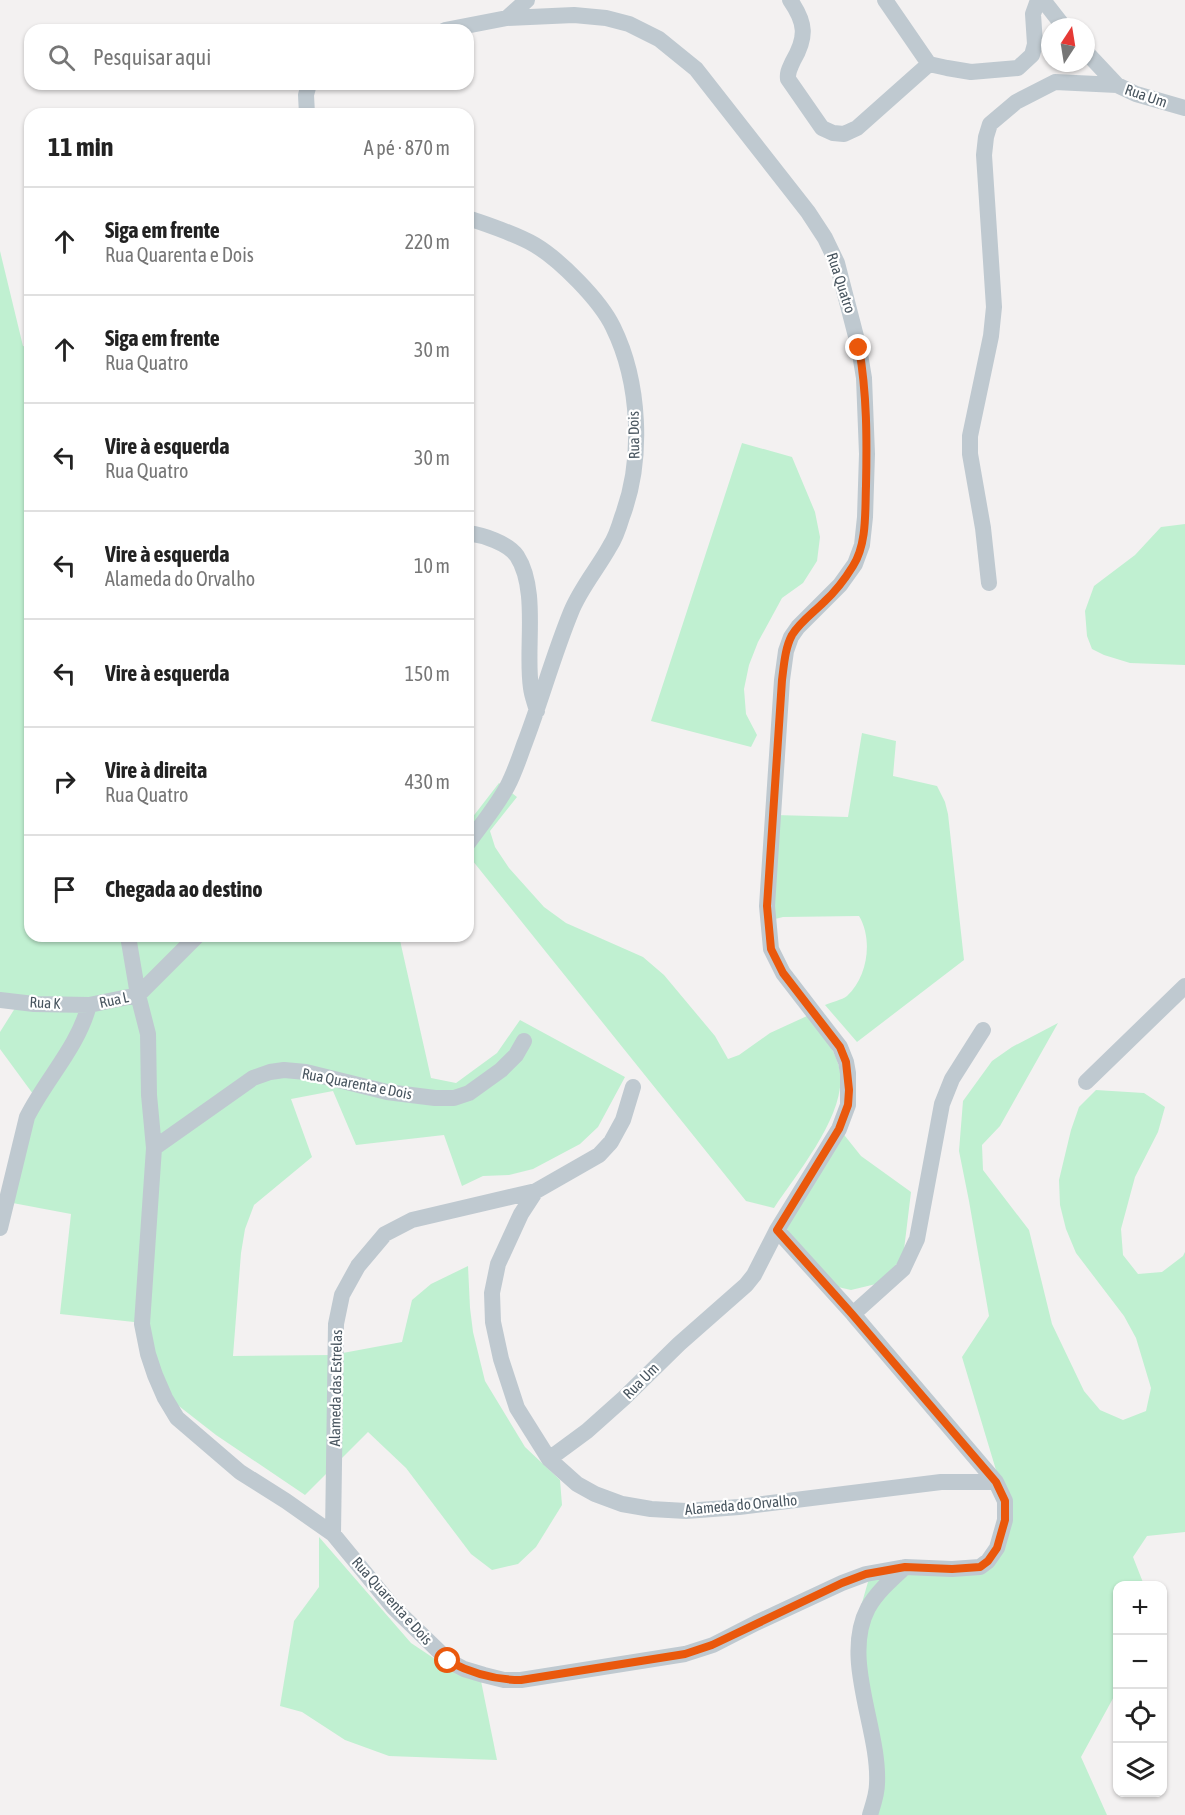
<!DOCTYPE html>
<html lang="pt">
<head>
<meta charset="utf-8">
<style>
  body { margin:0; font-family:"Asap Condensed",sans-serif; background:#f2f2f2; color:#222 }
  .controls { position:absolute; right:18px; bottom:18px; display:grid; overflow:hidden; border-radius:12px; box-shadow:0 2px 4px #0004 }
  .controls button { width:54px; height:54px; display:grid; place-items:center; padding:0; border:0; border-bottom:2px solid #e0e0e0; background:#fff; color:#222; font:30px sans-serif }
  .compass { position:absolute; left:1041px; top:18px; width:54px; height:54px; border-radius:50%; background:#fff; box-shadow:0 2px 4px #0004; rotate:12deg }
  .stop { position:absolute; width:18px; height:18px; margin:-14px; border:4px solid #ea580c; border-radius:50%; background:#fff }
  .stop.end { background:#ea580c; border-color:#fff; box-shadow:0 2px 6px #0008 }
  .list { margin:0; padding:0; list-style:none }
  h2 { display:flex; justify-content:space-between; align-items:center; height:78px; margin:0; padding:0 24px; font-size:26px }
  h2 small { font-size:20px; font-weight:400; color:#767676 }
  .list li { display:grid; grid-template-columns:39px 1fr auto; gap:18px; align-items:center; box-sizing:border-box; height:108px; padding:0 24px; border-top:2px solid #e0e0e0 }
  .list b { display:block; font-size:22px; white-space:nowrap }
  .list p { margin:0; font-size:20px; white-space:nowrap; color:#767676 }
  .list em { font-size:20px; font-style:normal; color:#767676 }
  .icon { flex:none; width:33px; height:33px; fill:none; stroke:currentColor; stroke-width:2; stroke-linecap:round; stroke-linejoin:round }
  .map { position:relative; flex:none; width:1185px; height:1815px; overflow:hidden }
  .search { position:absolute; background:#fff; box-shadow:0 2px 4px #0004; left:24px; top:24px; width:450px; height:66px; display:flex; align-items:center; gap:15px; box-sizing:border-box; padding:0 21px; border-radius:18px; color:#767676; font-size:22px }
  .panel { position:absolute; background:#fff; box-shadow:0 2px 4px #0004; left:24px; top:108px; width:450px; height:834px; border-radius:18px }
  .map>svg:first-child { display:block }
  .green { fill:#c0f0d1 }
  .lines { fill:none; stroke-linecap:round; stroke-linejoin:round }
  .minor { stroke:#bfc9d0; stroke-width:16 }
  .route { stroke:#ea580c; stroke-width:8 }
  .labels { text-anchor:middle; stroke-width:4.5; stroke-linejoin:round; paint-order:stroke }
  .street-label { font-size:15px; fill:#48555f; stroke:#fff }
</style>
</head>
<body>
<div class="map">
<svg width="1185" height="1815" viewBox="0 0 1185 1815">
  <rect width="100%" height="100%" fill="#f3f1f1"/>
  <path class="green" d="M0 251 23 346 30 348V936H399L431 1078 456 1083 497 1053 520 1020 625 1077 598 1127 580 1144 533 1169 509 1175 483 1176 462 1186 444 1135 356 1145 333 1091 291 1099 312 1157 254 1205 245 1229 241 1253 233 1356 332 1355 402 1342 412 1300 431 1284 468 1266 470 1308 473 1332 485 1381 525 1447 560 1480 562 1505 536 1547 518 1564 492 1570 471 1554 406 1468 368 1432 305 1495 216 1435 175 1403 147 1358 134 1322 60 1314 71 1214 2 1201 33 1094 0 1049V1032L17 1005 0 998Z
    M742 443 792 457 815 512 820 537 817 561 803 583 782 598 758 642 749 665 744 689 746 714 757 735 751 747 651 721Z
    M1185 524V665L1130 663 1104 655 1092 649 1087 636 1085 611 1094 586 1135 555 1161 527Z
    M862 733 896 741 893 776 937 786 945 802 948 814 964 960 857 1042 825 1005C831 1002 842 1000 847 996 868 977 873 939 859 916L783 917 771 920 775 815 848 817Z
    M499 783 517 797 490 831 495 847 509 868 544 907 566 923 643 957 664 975 715 1036 728 1059 739 1055 770 1033 807 1016C820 1032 837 1050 840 1072 846 1115 797 1173 774 1208L746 1201 468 855V823Z
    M1058 1023 1000 1126 982 1145 983 1170 1029 1230 1052 1324 1084 1391 1100 1410 1123 1420 1146 1411 1151 1388 1136 1338 1124 1316 1076 1253 1066 1229 1060 1205 1059 1180 1071 1130 1079 1107 1096 1090 1144 1093 1165 1107 1158 1132 1135 1177 1121 1229 1123 1255 1138 1274 1162 1272 1183 1256 1185 1252V1532L1147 1536 1133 1557 1144 1585 1118 1586 1117 1691 1081 1757 1107 1815H876L853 1634 872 1568 981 1562 994 1540 1002 1490 962 1357 989 1316 969 1201 959 1151 963 1101 992 1061 1012 1047Z
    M841 1131 861 1156 911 1192 903 1258 876 1284 851 1290 838 1287 794 1245 784 1222Z
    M319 1537 411 1643 453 1671 481 1681 497 1760 389 1756 345 1740 302 1712 280 1706 294 1621 319 1587Z"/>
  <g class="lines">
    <path class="minor" d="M790 0C806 23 807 37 793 61 790 68 787 72 788 79L822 128 833 133 844 134 857 128 929 64 947 68 971 72 1018 68 1032 55 1035 44 1033 14 1038 0
      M885 0 929 64
      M1043 0 1064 27
      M507 18 527 0
      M445 30 507 18 574 15 606 18 629 24 659 39 696 69 808 212 825 238 837 263 859 348 864 378 867 454 865 517 862 545 855 564 840 585 798 627 791 637 786 651 782 680 767 906 771 949 783 973 840 1047 846 1062 848 1073V1105L839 1129 777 1230 754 1275 746 1285 679 1344 624 1398 587 1431 549 1459
      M1086 52 1117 85 1136 94 1185 108
      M307 114 306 95 309 84
      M468 218C491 226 514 233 535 245 560 260 600 300 613 327 640 382 644 459 622 517 619 527 616 537 610 546 598 568 580 589 571 612 553 656 541 701 524 745 519 759 514 774 507 787 496 807 481 825 468 843
      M468 533C483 535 508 543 517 556 539 590 525 650 531 688 532 696 535 703 537 711
      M989 583 983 528 970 454V436L991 336 994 307 984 155 986 137 990 124 1016 102 1055 82 1117 85
      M128 936 138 995 148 1034 149 1095 154 1148 142 1324 148 1354 155 1375 165 1398 177 1418 240 1472 286 1501 333 1534 393 1607 449 1661 464 1669 484 1675 504 1680H521L685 1654 713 1645 756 1623 842 1583 866 1574 905 1567 952 1569 980 1567 988 1561 997 1548 1005 1520V1501L996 1482H941L739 1507 686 1511 651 1509 622 1504 595 1494 577 1484 549 1459 517 1408 501 1359 493 1322 492 1293 498 1264 521 1214 536 1191 599 1155 611 1142 623 1120 633 1087
      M138 995 197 936
      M0 1000 34 1004 89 1005 138 995
      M1086 1082 1185 986
      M154 1148 253 1078 270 1072 284 1070 306 1072 387 1092 435 1098H454L469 1093 501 1070 516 1055 524 1041
      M0 1228 27 1117C46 1079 78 1047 89 1005
      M777 1230 853 1314 996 1482
      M853 1314 903 1269 917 1239 942 1104 952 1079 983 1030
      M333 1534 336 1324 342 1295 358 1266 385 1234 412 1220 536 1191
      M870 1815C873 1805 877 1794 877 1784 880 1729 841 1659 868 1608 877 1592 892 1579 905 1567"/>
  </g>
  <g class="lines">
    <path class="route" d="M448 1661C471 1673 495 1680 521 1680L685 1654 712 1645 842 1583 866 1574 905 1567 952 1569 980 1567 988 1561 997 1548 1005 1520V1501L996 1482 852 1314 777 1230 839 1129 848 1105 849 1090 846 1062 840 1047 783 973 771 949 767 906 782 680C784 665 785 648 792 635 800 622 813 613 824 602 835 592 845 579 853 566 867 544 865 512 866 486 867 439 867 394 859 348"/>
  </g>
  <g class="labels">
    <g class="street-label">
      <text transform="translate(1146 96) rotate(19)" y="5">Rua Um</text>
      <text transform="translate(841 283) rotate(72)" y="5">Rua Quatro</text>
      <text transform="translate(634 435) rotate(-91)" y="5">Rua Dois</text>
      <text transform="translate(114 1000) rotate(-12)" y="5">Rua L</text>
      <text transform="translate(45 1003) rotate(3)" y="5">Rua K</text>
      <text transform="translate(357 1084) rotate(11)" y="5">Rua Quarenta e Dois</text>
      <text transform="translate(641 1381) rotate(-45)" y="5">Rua Um</text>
      <text transform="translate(336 1388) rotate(-89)" y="5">Alameda das Estrelas</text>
      <text transform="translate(741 1505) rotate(-5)" y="5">Alameda do Orvalho</text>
      <text transform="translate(392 1601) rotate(48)" y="5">Rua Quarenta e Dois</text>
    </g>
  </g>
</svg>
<div class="controls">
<button>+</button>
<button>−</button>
<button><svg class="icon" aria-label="locate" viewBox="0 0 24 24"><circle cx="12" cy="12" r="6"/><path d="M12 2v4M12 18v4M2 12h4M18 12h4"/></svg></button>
<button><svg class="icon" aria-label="layers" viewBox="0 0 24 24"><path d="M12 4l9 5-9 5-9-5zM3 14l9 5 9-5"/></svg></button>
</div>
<svg class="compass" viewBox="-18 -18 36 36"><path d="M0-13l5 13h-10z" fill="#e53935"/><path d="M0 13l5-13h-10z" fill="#767676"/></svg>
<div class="stop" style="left:448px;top:1661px"></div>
<div class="stop end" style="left:859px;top:348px"></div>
<div class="search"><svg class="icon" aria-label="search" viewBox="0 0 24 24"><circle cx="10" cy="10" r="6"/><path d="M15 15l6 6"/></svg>Pesquisar aqui</div>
<section class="panel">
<h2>11 min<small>A pé · 870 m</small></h2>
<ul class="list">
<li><svg class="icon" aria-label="ahead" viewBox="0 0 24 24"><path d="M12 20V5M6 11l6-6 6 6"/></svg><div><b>Siga em frente</b><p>Rua Quarenta e Dois</p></div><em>220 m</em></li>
<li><svg class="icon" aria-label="ahead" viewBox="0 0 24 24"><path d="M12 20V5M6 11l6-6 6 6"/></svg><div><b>Siga em frente</b><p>Rua Quatro</p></div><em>30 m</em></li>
<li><svg class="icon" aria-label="left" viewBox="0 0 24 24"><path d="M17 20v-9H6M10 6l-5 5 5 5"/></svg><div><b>Vire à esquerda</b><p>Rua Quatro</p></div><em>30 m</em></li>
<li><svg class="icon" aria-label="left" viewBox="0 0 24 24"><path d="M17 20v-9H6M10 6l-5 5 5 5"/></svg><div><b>Vire à esquerda</b><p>Alameda do Orvalho</p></div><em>10 m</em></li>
<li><svg class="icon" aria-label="left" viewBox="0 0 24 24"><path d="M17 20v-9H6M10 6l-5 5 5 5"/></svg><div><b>Vire à esquerda</b></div><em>150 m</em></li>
<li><svg class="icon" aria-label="right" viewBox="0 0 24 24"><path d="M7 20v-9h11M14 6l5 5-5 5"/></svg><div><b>Vire à direita</b><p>Rua Quatro</p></div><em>430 m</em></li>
<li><svg class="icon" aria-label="arrive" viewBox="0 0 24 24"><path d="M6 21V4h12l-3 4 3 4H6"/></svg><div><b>Chegada ao destino</b></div></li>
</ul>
</section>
</div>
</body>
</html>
